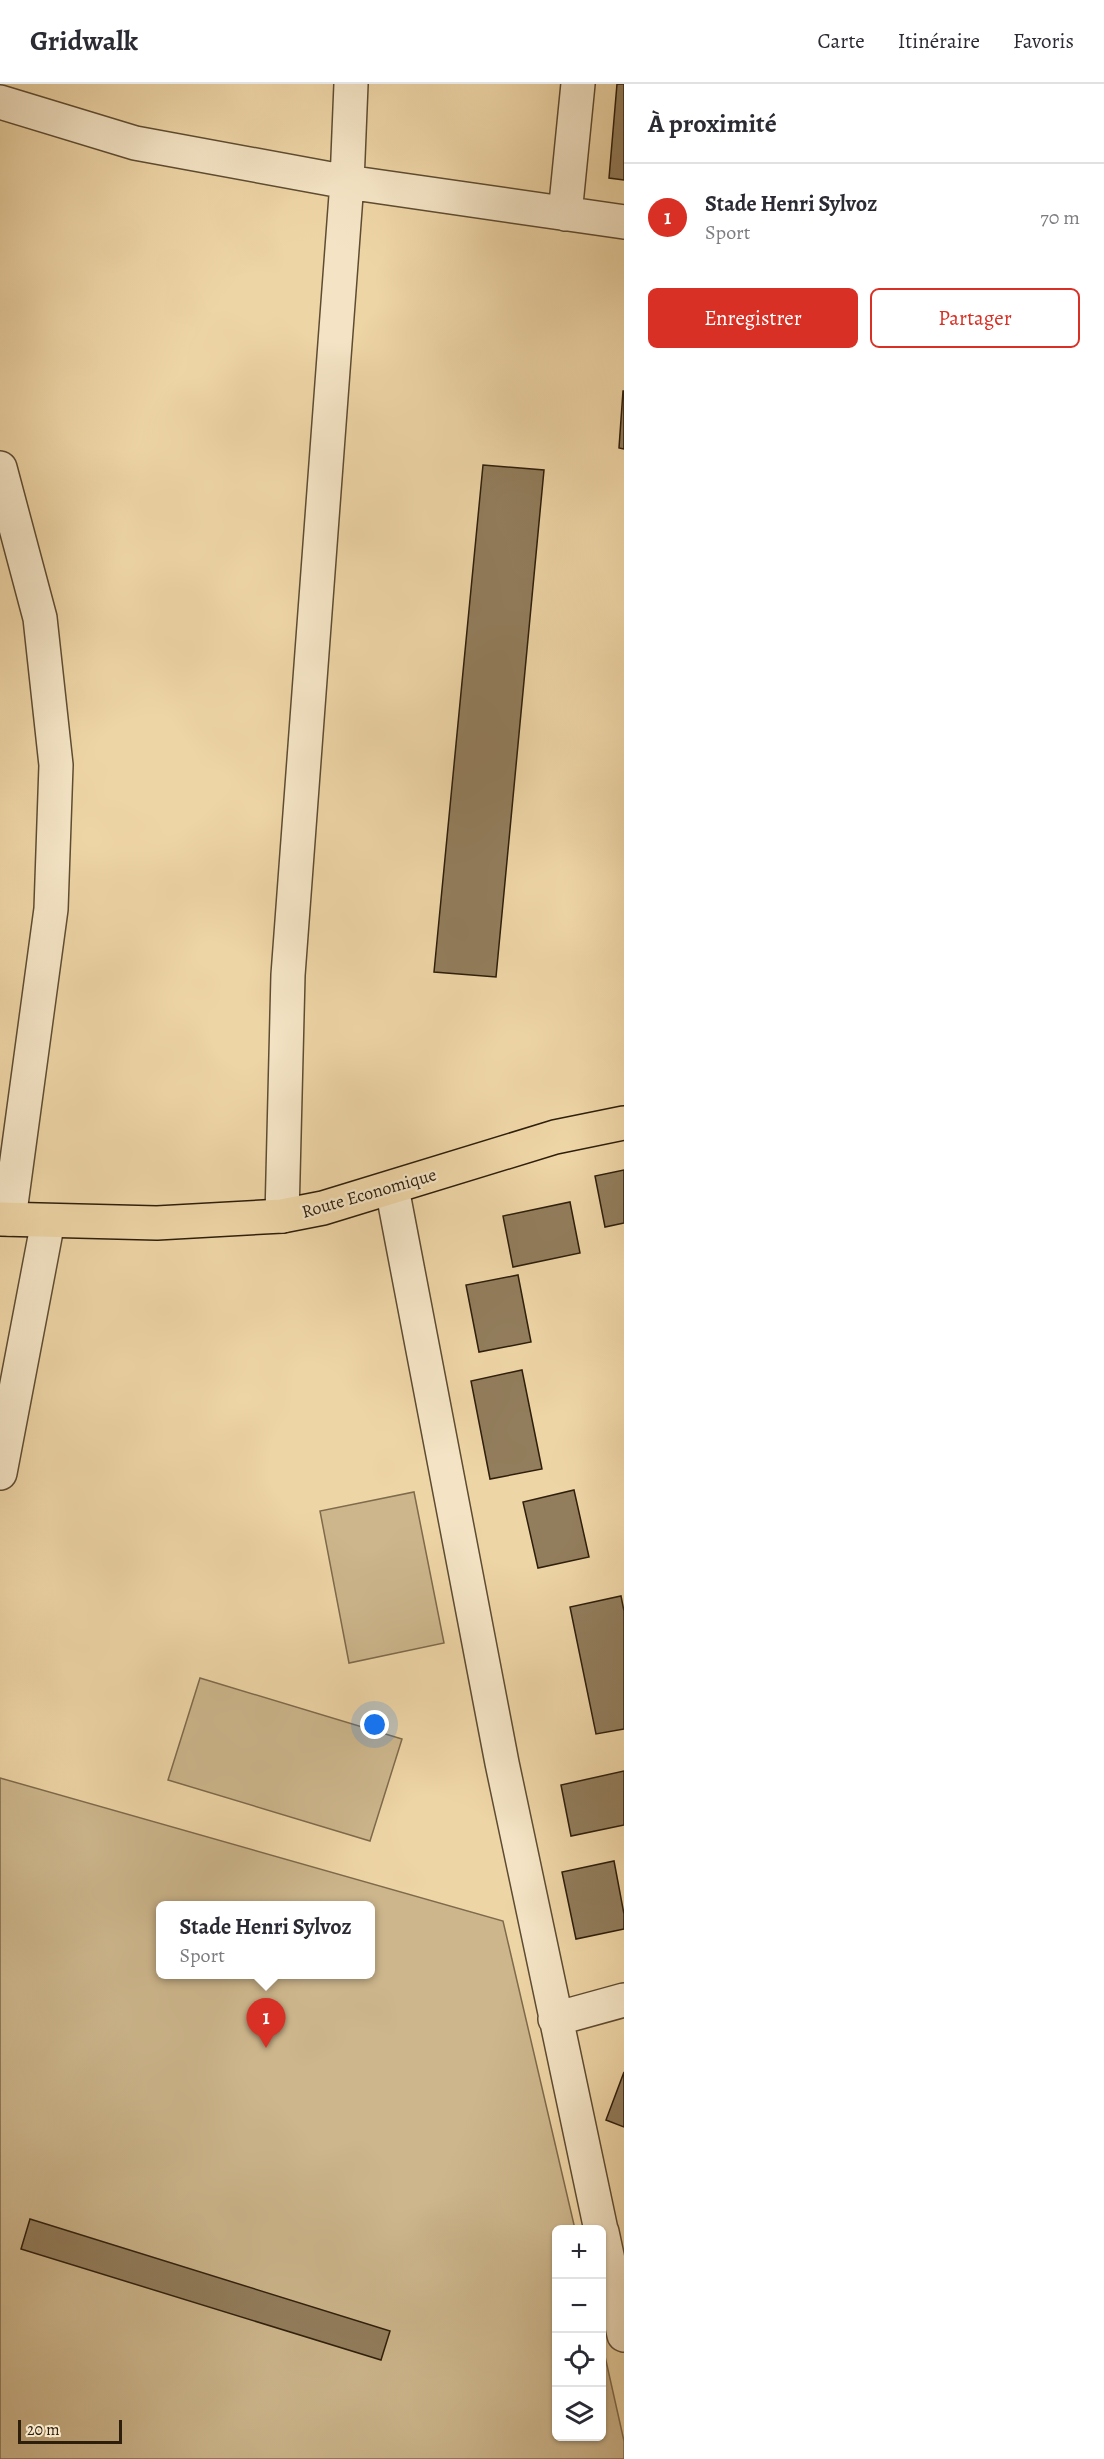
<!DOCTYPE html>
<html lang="fr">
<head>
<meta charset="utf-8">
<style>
  body { margin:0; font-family:Alegreya,serif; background:#f2f2f3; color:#2b2b33 }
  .controls { position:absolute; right:18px; bottom:18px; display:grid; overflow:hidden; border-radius:9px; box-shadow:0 2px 4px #0004 }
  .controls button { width:54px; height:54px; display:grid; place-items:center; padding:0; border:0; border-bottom:2px solid #e1e1e2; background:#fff; color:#2b2b33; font:30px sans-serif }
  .scale { position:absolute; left:18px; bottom:15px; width:104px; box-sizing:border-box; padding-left:6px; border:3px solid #2e1e0c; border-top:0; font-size:16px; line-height:21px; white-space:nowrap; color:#2e1e0c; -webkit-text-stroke:4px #f4e4c5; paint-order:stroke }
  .you { position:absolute; left:375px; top:1641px; width:21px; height:21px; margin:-15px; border:4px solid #fff; border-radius:50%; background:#1a73e8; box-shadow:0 0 0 9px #1a73e833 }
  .badge { display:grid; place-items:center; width:39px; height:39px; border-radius:50%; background:#d93025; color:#fff; font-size:20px; font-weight:700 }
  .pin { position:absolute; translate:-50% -50px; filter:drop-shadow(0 2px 3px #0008) }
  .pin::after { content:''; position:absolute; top:32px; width:21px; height:18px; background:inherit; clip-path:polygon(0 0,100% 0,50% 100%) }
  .popup { position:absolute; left:156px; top:1817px; width:219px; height:78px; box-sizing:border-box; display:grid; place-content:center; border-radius:9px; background:#fff; filter:drop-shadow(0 2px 4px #0005); font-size:20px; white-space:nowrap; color:#7c7c81 }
  .popup b { font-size:22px; color:#2b2b33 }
  .popup::after { content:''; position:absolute; left:50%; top:100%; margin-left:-12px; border:12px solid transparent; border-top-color:#fff }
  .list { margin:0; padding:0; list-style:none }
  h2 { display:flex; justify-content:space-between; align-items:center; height:78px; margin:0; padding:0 24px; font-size:26px }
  h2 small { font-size:20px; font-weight:400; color:#7c7c81 }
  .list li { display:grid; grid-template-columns:39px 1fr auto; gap:18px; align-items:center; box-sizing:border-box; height:108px; padding:0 24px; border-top:2px solid #e1e1e2 }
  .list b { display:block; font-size:22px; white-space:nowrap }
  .list p { margin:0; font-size:20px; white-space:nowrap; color:#7c7c81 }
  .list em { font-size:20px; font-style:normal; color:#7c7c81 }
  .actions { display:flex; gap:12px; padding:18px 24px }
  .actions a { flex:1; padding:14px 0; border:2px solid #d93025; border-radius:9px; text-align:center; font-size:21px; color:#d93025 }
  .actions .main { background:#d93025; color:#fff }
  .icon { flex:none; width:33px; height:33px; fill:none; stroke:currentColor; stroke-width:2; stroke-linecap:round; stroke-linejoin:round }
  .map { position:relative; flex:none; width:624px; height:2375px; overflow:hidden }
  header { display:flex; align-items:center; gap:36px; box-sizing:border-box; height:84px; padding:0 30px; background:#fff; border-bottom:2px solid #e1e1e2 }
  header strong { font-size:28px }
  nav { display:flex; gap:33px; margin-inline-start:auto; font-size:21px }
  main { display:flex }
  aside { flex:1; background:#fff }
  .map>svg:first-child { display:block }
  .green { fill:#cdb68c; stroke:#7e6a4c; stroke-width:1.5; fill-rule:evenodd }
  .building { fill:#927d5c; stroke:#2e1e0c; stroke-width:1.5 }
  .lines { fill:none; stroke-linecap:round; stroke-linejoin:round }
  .minor-casing { stroke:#5e4c32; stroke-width:36 }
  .highway-casing { stroke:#2e1e0c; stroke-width:36 }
  .minor { stroke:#f4e4c5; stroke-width:33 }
  .highway { stroke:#eed5a6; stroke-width:33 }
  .labels { text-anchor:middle; stroke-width:4.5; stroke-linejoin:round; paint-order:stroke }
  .street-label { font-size:18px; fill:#2e1e0c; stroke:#f4e4c5 }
</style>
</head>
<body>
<header>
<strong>Gridwalk</strong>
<nav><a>Carte</a><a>Itinéraire</a><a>Favoris</a></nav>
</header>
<main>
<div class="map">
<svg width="624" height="2375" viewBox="0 0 624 2375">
  <rect width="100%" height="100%" fill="#eed5a6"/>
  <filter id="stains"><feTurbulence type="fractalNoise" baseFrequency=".00333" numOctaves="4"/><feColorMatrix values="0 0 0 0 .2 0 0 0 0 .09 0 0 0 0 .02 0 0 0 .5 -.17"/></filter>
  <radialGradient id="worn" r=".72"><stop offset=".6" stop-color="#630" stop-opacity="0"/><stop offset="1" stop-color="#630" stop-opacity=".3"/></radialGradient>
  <path class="green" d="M414 1408 444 1559 349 1579 320 1427Z
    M200 1594 402 1655 370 1757 168 1696Z
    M0 1694 503 1837 575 2145 556 2146V2352H602V2259L624 2357V2375H0ZM161 1822H371V1890H161Z"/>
  <path class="building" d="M617 0H624V96L609 94Z
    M623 307H624V365L619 364Z
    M483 381 544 386 496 893 434 888Z
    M624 1086V1139L605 1143 595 1092Z
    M570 1118 580 1169 513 1183 503 1132Z
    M518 1191 531 1258 479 1268 466 1201Z
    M522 1286 542 1385 490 1395 471 1297Z
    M574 1406 589 1473 538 1484 523 1418Z
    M621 1512 624 1527V1645L596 1650 570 1523Z
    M624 1687V1741L571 1752 561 1701Z
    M614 1777 624 1830V1845L576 1855 562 1788Z
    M624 1988V2043L606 2036Z
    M30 2135 390 2247 381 2276 21 2165Z"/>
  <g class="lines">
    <g class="minor-casing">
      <path id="minor" d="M0 18 135 59 347 98 624 138
        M565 130 578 0
        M0 384 40 534 56 681 51 825 9 1135
        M392 1104 502 1679 601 2146
        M282 1132 288 891 347 98 351 0
        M0 1389 48 1137
        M555 1935 624 1916
        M602 2148 624 2251"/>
    </g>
    <g class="highway-casing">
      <path id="highway" d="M0 1135 157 1139 282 1132 323 1124 555 1053 624 1039"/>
    </g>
    <use href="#minor" class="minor"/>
    <use href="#highway" class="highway"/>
  </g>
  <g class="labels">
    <g class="street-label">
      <text transform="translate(369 1109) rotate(-16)" y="6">Route Economique</text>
    </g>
  </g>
  <rect width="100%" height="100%" filter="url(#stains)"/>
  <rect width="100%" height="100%" fill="url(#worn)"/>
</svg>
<div class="controls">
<button>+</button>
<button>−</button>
<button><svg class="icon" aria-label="locate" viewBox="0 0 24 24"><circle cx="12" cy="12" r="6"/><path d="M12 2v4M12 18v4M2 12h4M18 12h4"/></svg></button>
<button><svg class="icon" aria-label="layers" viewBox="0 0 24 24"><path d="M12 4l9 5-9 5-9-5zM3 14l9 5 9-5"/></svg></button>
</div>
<div class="scale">20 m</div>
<div class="you"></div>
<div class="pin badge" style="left:266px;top:1964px">1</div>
<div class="popup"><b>Stade Henri Sylvoz</b>Sport</div>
</div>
<aside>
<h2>À proximité<small></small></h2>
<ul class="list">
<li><span class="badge">1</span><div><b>Stade Henri Sylvoz</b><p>Sport</p></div><em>70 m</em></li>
</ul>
<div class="actions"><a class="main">Enregistrer</a><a>Partager</a></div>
</aside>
</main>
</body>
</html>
